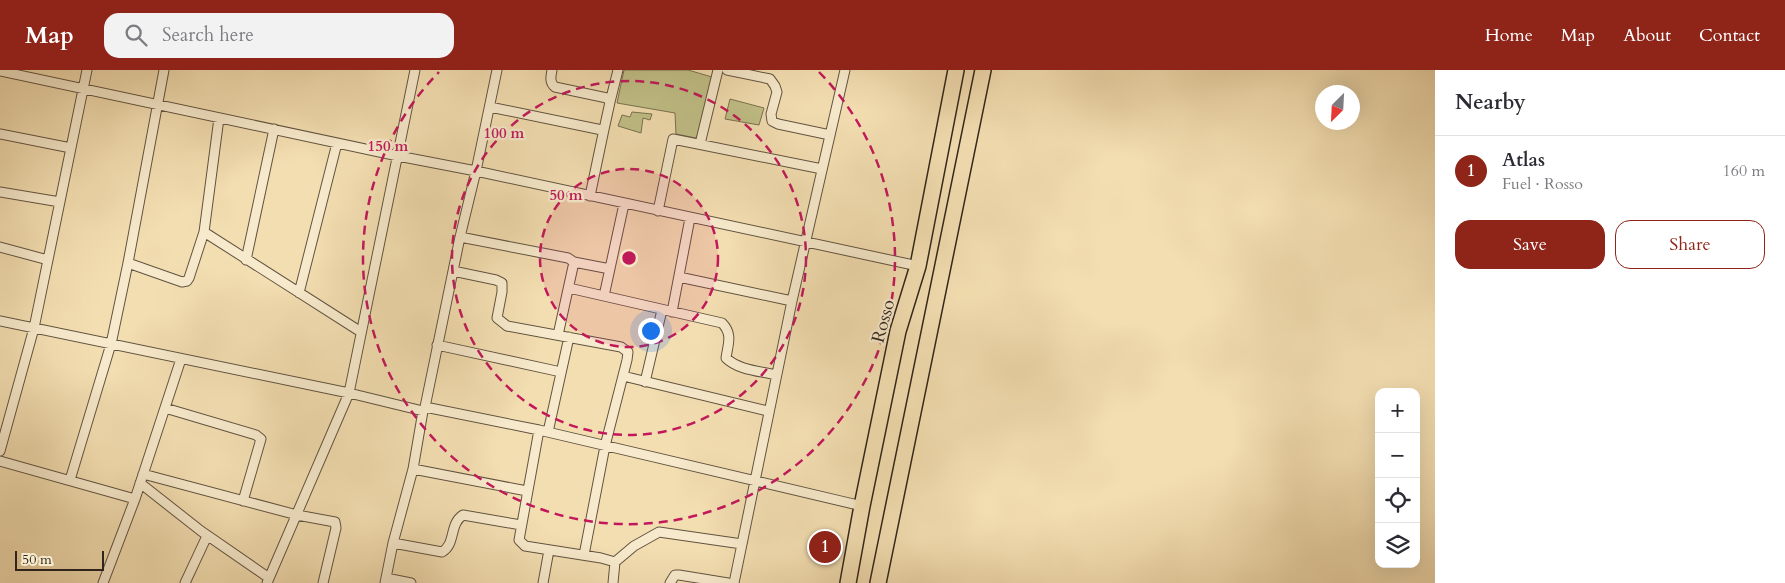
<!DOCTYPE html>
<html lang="en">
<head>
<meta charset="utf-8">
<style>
  body { margin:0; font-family:Cardo,serif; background:#f2f2f3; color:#2b2b33 }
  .controls { position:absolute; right:15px; bottom:15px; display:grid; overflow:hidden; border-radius:10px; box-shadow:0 5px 20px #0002 }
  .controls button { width:45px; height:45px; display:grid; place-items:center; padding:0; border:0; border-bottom:1px solid #e1e1e2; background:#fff; color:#2b2b33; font:25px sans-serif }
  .compass { position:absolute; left:1315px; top:15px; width:45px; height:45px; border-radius:50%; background:#fff; box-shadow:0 5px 20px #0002; rotate:204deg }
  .scale { position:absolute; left:15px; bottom:12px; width:89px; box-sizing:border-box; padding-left:5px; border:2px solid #31251b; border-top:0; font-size:14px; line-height:18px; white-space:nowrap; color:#31251b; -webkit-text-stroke:4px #f7eacc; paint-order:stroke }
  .you { position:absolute; left:650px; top:260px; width:18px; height:18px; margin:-12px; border:4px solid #fff; border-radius:50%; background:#1a73e8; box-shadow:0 0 0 8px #1a73e833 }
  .badge { display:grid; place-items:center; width:32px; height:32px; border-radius:50%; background:#8f2418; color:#fff; font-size:16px; font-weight:700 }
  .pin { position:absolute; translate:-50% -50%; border:2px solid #fff; box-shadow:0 1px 5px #0006 }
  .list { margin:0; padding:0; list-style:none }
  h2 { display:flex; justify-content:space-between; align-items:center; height:65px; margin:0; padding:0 20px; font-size:21px }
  h2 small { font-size:16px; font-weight:400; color:#7c7c81 }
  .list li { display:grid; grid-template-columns:32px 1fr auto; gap:15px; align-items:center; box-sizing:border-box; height:70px; padding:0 20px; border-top:1px solid #e1e1e2 }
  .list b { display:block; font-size:19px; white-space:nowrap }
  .list p { margin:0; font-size:16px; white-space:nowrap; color:#7c7c81 }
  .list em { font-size:16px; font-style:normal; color:#7c7c81 }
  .actions { display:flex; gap:10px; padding:15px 20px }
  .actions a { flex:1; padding:11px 0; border:1px solid #8f2418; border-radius:15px; text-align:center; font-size:18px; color:#8f2418 }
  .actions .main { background:#8f2418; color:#fff }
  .icon { flex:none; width:28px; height:28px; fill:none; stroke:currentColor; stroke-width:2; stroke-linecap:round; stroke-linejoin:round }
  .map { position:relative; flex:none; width:1435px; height:513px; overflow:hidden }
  header { display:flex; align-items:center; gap:30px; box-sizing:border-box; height:70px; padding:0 25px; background:#8f2418; color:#fff }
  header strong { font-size:24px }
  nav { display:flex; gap:28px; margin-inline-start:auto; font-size:18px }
  .search { width:350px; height:45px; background:#f2f2f3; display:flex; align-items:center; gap:12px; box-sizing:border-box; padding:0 18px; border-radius:15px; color:#7c7c81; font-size:19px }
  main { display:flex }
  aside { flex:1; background:#fff }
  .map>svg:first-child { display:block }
  .green { fill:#c1c087; stroke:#797251 }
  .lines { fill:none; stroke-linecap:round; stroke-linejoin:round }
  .minor-casing { stroke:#625340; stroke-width:11 }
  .trunk-casing { stroke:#31251b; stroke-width:18 }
  .minor { stroke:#f7eacc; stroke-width:9 }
  .trunk { stroke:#f3deb1; stroke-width:15 }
  .ring { fill:none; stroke:#c2185b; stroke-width:2.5; stroke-dasharray:9 6 }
  .labels { text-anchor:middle; stroke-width:4.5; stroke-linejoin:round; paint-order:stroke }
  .street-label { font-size:18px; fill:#31251b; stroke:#f7eacc }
  .centre { fill:#c2185b; stroke:#f7eacc; stroke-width:2.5 }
  .ring-label { font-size:15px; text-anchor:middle; font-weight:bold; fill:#c2185b; stroke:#f7eacc; stroke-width:4.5; stroke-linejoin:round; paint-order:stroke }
</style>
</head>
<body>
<header>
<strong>Map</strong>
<div class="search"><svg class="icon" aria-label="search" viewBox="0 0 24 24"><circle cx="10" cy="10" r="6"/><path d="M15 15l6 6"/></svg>Search here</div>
<nav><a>Home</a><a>Map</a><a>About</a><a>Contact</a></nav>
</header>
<main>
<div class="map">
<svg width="1435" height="513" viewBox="0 0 1435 513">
  <rect width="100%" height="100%" fill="#f3deb1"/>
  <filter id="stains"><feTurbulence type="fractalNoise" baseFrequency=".004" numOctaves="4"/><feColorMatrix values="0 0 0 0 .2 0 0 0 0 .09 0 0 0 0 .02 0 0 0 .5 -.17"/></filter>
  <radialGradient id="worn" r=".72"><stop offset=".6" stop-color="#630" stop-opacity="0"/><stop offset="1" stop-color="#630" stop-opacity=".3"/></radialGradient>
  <path class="green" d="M624 0H688L712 7 706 49 696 68 676 64 675 43 617 33Z
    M730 29 764 38 759 55 725 49Z
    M632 42 652 44 650 50 643 48 641 63 618 56 622 45 630 47Z"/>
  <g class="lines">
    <g class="minor-casing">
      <path id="minor" d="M552 0C551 6 549 12 555 17L607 28 610 32 603 64
        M727 0 770 9 775 16 777 22 771 44 772 51 778 54 830 65
        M0 1 398 86 476 101 918 196
        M610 32 618 0
        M490 37 602 60 603 64 590 126
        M219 48 204 162 361 262
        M0 64 71 78
        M700 74 718 0
        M0 122 60 132
        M658 141 673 69 822 99
        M460 167 568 188 574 192 558 265
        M0 177 48 190
        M246 190 274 59
        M574 192 610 199
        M128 193 182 212 187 211 189 208 204 162
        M453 201 496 210 502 213V222L497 248 507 256 621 277 628 282 627 290 605 376 584 485
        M679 207 792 231
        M569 218 722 253C733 264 728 274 726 288 738 300 760 301 776 305
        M299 223 337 73
        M604 226 624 134
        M672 242 690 148
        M0 251 349 323 423 341 425 337 539 360 862 436
        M437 275 561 302
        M623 306 768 341
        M645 312 662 240
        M425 337 460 167 476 101 497 0
        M165 338 256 365 261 369 243 431
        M539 360 519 470 525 476 601 488 615 492 613 513
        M548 362 569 267
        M0 381 34 258 87 0
        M0 391 135 429
        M413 399 527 421
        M143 404 297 445 335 452 336 458 323 513
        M70 410 111 274 128 193 164 0
        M140 413 201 461 269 508
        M393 473 442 482C456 474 449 454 463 445L521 455
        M615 492 634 476 659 462 742 474
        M386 508 411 513
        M103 513 135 429 181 289
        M185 513 207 466
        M267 513 349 323 415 0
        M385 513 393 473 413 399 423 341
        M543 513 549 480
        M670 513 675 505H679L728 513
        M734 513 792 231 845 0"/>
    </g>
    <g class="trunk-casing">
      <path id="trunk" d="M848 513 862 436 898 261 918 196 956 0
        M878 513 983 0"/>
    </g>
    <use href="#minor" class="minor"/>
    <use href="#trunk" class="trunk"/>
  </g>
  <circle cx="629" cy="188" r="89" fill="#c2185b" fill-opacity=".12"/>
  <g class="ring">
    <circle cx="629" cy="188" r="89"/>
    <circle cx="629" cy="188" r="177"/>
    <path d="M819 2A266 266 0 1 1 439 2"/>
  </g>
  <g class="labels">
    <g class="street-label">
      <text transform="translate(883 251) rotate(-75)" y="6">Rosso</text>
    </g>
  </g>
  <circle cx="629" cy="188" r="8" class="centre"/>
  <g class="ring-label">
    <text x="504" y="68">100 m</text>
    <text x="388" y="81">150 m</text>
    <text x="566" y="130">50 m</text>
  </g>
  <rect width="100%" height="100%" filter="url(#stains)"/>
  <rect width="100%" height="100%" fill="url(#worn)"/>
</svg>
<div class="controls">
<button>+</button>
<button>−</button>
<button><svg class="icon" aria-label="locate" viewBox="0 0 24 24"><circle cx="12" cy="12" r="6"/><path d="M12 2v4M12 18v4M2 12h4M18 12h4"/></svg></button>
<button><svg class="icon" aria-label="layers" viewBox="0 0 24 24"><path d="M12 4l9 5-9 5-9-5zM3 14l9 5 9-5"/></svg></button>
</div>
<svg class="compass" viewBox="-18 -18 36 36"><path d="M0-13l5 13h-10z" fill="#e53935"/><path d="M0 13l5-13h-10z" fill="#7c7c81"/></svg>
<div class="scale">50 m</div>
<div class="you"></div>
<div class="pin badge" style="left:825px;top:477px">1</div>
</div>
<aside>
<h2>Nearby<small></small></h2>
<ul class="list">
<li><span class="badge">1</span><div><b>Atlas</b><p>Fuel · Rosso</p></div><em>160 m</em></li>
</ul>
<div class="actions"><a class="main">Save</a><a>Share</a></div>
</aside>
</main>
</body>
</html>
